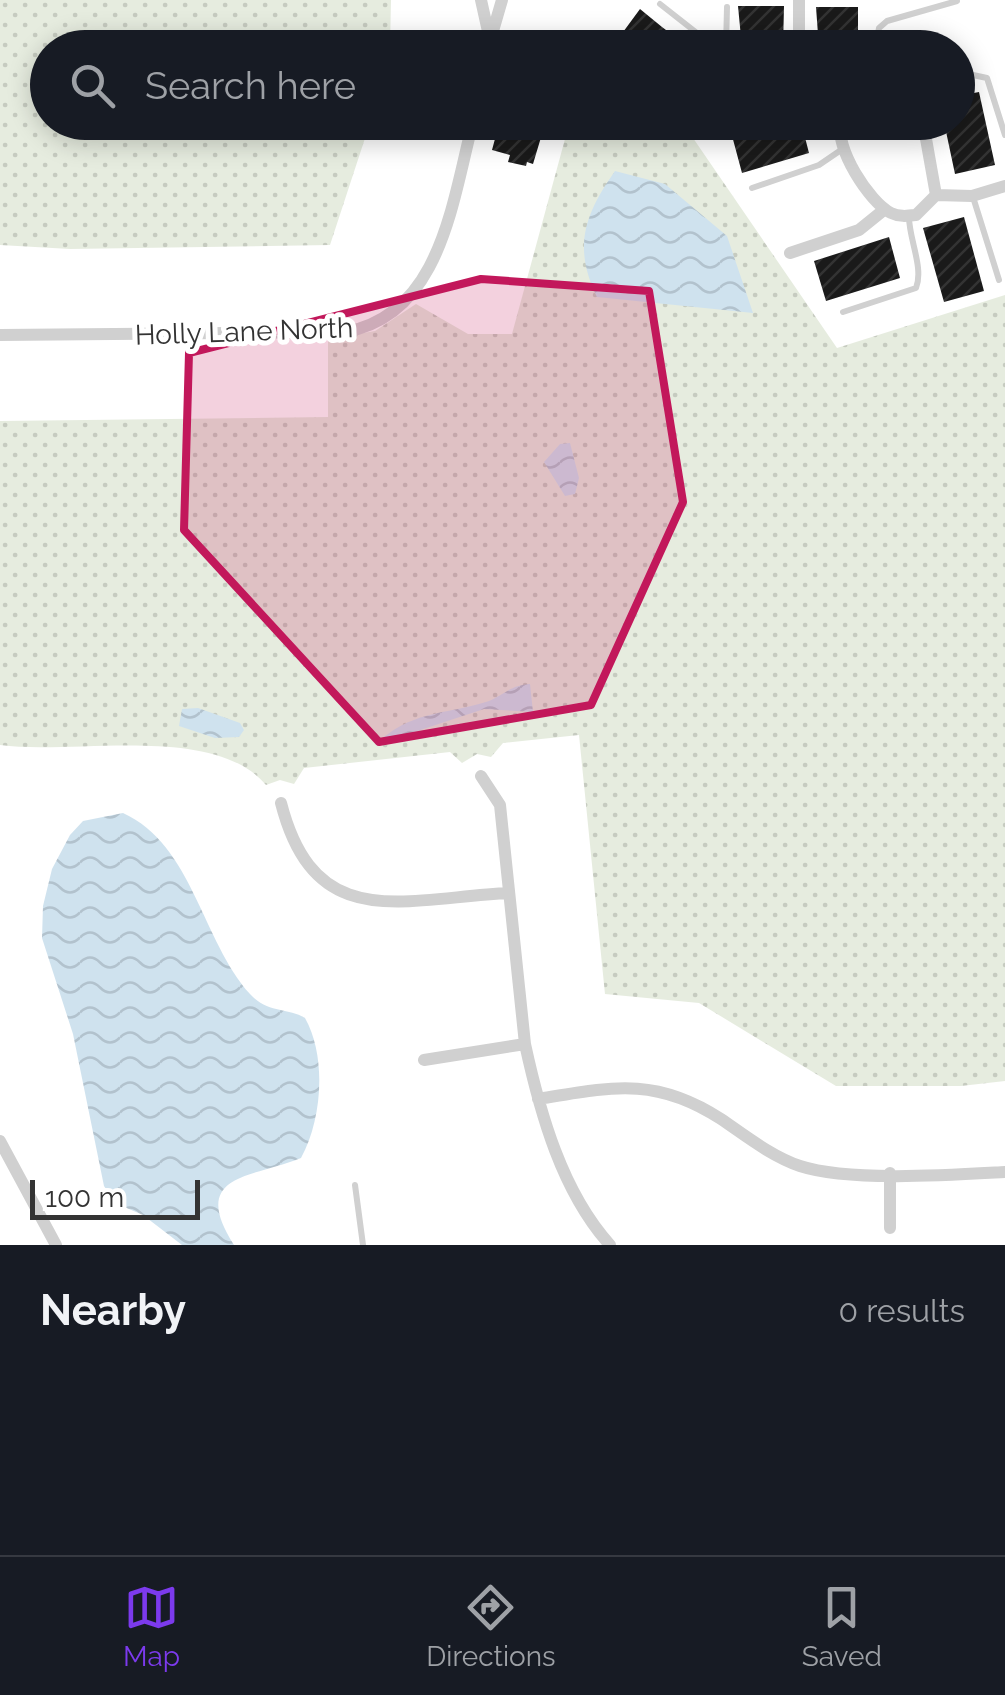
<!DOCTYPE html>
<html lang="en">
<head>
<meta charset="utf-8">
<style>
  body { margin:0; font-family:Raleway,sans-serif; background:#242831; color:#f1f3f6 }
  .scale { position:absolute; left:30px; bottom:25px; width:170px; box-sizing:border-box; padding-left:10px; border:5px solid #333; border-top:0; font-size:28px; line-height:35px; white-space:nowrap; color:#333; -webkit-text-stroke:8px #fff; paint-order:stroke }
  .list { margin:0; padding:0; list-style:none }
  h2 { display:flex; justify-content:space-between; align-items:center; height:130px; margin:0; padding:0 40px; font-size:42px }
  h2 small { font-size:32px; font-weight:400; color:#9ea1a6 }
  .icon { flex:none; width:55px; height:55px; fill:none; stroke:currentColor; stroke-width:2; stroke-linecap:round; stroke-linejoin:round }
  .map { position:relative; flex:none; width:1005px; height:1245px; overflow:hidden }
  .search { position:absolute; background:#171b24; box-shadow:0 5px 25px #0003; left:30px; right:30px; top:30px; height:110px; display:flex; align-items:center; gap:25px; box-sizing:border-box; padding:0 35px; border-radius:55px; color:#9ea1a6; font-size:38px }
  .sheet { height:310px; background:#171b24 }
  nav { display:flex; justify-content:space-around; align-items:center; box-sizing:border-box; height:140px; border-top:2px solid #363941; background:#171b24; font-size:28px; color:#9ea1a6 }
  nav a { display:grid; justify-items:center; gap:5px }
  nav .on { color:#7c3aed }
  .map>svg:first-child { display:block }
  .grass { fill:url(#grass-dots) }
  .water { fill:url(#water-waves) }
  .building { fill:url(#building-hatch) }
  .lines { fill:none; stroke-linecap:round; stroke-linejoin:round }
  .service { stroke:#d0d0d0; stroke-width:6 }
  .minor { stroke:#d0d0d0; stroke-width:12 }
  .marked { fill:#c2185b; fill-opacity:0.2; stroke:#c2185b; stroke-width:8; stroke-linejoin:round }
  .labels { text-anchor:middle; stroke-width:10; stroke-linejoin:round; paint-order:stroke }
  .street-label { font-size:28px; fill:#333; stroke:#fff }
</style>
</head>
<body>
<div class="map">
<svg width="1005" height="1245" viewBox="0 0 1005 1245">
  <defs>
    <pattern id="grass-dots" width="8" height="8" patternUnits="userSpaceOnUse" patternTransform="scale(2.5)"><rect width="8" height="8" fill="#e6ecdf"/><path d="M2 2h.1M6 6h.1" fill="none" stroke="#c6cbc0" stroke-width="1.8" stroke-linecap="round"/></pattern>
    <pattern id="water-waves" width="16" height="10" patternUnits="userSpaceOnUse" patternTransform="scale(2.5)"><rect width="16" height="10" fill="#cfe2ee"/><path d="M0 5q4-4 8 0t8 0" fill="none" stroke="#b2c2cd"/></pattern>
    <pattern id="building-hatch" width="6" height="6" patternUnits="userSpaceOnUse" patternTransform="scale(2.5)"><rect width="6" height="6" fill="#1a1a1a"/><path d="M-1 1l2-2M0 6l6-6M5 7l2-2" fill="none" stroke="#333"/></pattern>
  </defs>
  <rect width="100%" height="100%" fill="#fff"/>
  <path class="grass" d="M0 0H391L390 47 48 48V122L370 123 330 245 70 249 0 245Z
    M693 138 837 348 1005 295V1081L961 1086H836L699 1003 605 994 579 735 503 743 491 757 477 754 462 763 450 752 304 768 294 784 280 780 266 785C214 723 74 755 0 745V421L328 417V339L375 331 416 304 468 334H512L565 139Z"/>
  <path class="water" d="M615 171 665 184 727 236 753 313 597 297C573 248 584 215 615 171Z
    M570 443 579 478 575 494 565 496 544 462 560 444Z
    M530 684 533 712 484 709 375 745C410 711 442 715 486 702 503 696 510 685 530 684Z
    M198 708 240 723 244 730 239 737 215 738 179 726 182 709Z
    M123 813C193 845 202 941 250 994 268 1014 287 1007 305 1018 327 1057 322 1120 301 1158 253 1178 188 1173 234 1245H182L143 1215 115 1203 104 1186 73 1034 42 938 43 906 52 869 70 835 83 821Z"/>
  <path class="building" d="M738 6H784L783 48H742Z
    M816 7H858V45L819 48Z
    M640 9 662 27 690 48H621L615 43Z
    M979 92 995 165 955 174 944 122H958V96Z
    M517 122 537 127 535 132 542 134 533 164 527 162 526 166 508 162 510 155 492 150 499 124 516 128Z
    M770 122H801L809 153 742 173 731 132Z
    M964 217 984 291 944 302 923 228Z
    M889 237 900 278 826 301 814 261Z"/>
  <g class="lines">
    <path class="service" d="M660 4 716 48
      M726 48 727 7
      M875 48 879 28 887 21 957 1
      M958 79 973 75 987 78 1005 135
      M752 188 819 165 841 150
      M973 197 999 280
      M843 312 916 288C924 268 909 239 909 217
      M355 1185 363 1245"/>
    <path class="minor" d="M481 0 489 36
      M488 48 502 0
      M799 48V0
      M841 122C834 147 869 202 891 213 899 217 907 216 916 215L936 195 923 122
      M936 195 972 196 1005 186
      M790 253 859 230 885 209
      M0 335 345 332C441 315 452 202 473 122
      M481 776 500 805 525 1044C540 1113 562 1192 610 1245
      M281 803C315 935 404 898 509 893
      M424 1060 525 1044
      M538 1099C611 1087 655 1076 721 1119 746 1136 771 1156 800 1166 849 1182 951 1175 1005 1172
      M0 1141 56 1245
      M890 1228V1173"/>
  </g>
  <path class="marked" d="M481 279 649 291 683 502 591 705 379 742 184 530 189 353Z"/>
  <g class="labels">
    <g class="street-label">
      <text transform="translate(244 331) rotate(-2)" y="10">Holly Lane North</text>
    </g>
  </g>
</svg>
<div class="scale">100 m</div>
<div class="search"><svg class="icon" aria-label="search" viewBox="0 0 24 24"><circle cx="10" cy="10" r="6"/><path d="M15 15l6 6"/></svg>Search here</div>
</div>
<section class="sheet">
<h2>Nearby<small>0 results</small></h2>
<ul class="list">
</ul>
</section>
<nav>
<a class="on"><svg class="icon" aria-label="map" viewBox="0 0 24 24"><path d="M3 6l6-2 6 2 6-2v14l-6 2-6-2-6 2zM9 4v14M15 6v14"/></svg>Map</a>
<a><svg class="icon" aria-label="directions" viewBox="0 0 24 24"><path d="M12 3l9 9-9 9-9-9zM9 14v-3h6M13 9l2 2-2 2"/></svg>Directions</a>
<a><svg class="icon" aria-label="saved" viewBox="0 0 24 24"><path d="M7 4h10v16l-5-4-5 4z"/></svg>Saved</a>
</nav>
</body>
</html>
